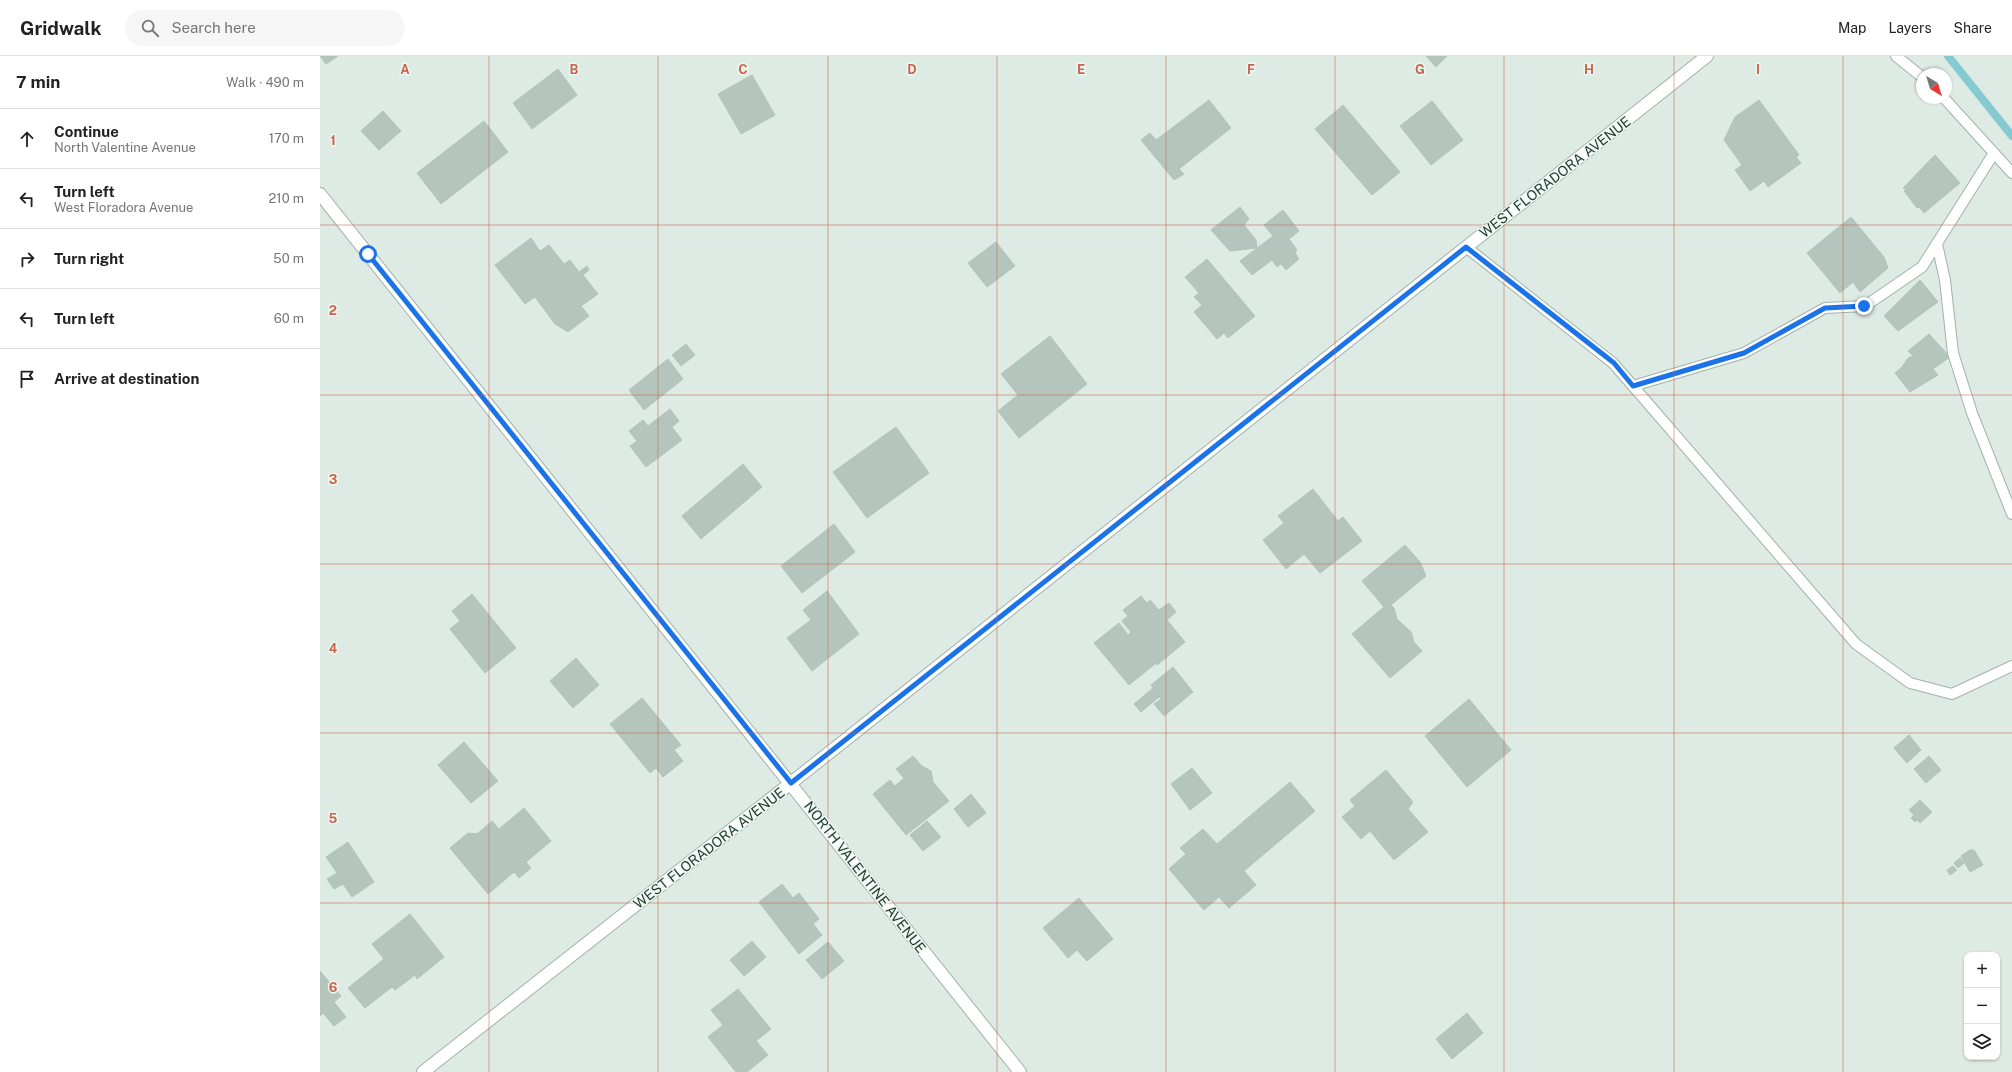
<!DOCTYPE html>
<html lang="en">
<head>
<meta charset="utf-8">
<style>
  body { margin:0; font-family:"Public Sans",sans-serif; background:#f6f6f6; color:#222 }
  .controls { position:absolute; right:12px; bottom:12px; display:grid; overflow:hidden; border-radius:8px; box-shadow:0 1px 3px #0004 }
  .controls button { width:36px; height:36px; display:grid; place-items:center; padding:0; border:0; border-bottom:1px solid #e0e0e0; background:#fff; color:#222; font:20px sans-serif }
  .compass { position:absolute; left:1596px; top:12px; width:36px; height:36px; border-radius:50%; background:#fff; box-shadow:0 1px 3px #0004; rotate:142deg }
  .stop { position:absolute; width:12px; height:12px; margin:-9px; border:3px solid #1a73e8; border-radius:50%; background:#fff }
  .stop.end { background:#1a73e8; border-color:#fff; box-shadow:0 1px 4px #0008 }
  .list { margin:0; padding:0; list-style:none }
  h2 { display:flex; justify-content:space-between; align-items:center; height:52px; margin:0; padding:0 16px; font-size:17px }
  h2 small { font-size:13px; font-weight:400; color:#767676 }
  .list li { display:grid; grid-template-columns:26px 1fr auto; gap:12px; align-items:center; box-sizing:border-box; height:60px; padding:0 16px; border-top:1px solid #e0e0e0 }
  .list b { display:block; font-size:15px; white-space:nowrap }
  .list p { margin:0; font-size:13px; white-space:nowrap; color:#767676 }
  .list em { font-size:13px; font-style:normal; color:#767676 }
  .icon { flex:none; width:22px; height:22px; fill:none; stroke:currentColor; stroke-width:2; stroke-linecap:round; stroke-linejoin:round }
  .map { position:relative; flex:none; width:1692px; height:1016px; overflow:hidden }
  header { display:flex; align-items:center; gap:24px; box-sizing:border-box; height:56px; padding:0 20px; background:#fff; border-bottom:1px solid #e0e0e0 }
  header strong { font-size:19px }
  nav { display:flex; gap:22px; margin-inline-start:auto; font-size:14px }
  .search { width:280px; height:36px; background:#f6f6f6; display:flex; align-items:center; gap:10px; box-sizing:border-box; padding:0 14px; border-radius:22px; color:#767676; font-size:15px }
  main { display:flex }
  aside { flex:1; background:#fff }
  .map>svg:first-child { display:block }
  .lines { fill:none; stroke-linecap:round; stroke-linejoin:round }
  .stream { stroke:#85cad1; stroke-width:8 }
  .building { fill:#b4c5bd; stroke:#b1c4bb }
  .lane-casing { stroke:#a1b2ab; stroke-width:12 }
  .street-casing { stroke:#a1b2ab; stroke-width:14 }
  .lane { stroke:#fff; stroke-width:10 }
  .street { stroke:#fff; stroke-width:12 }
  .route { stroke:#1a73e8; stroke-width:5 }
  .grid { fill:none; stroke:#c9654c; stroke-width:1; stroke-opacity:0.55 }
  .labels { text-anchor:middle; stroke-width:3; stroke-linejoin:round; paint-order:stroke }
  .street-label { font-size:14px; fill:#1f3a31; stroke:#eff7f2 }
  .grid-label { font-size:13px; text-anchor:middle; font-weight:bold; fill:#c9654c; stroke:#eff7f2; stroke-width:3; stroke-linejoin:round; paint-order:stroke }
</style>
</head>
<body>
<header>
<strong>Gridwalk</strong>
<div class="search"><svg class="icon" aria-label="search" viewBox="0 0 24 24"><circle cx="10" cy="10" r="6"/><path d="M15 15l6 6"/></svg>Search here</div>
<nav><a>Map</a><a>Layers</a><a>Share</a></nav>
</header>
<main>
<aside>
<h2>7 min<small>Walk · 490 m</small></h2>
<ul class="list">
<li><svg class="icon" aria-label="ahead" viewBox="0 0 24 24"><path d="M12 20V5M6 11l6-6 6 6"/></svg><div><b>Continue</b><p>North Valentine Avenue</p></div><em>170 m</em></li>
<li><svg class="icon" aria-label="left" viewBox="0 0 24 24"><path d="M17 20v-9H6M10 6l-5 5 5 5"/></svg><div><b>Turn left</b><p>West Floradora Avenue</p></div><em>210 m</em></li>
<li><svg class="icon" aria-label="right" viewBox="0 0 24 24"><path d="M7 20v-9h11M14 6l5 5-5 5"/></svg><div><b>Turn right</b></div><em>50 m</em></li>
<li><svg class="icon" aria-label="left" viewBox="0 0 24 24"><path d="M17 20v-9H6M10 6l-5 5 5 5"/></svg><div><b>Turn left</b></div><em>60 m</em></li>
<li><svg class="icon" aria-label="arrive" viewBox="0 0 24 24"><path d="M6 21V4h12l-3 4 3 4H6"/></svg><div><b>Arrive at destination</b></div></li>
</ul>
</aside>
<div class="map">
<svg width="1692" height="1016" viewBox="0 0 1692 1016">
  <rect width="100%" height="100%" fill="#deeae4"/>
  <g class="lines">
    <path class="stream" d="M1628 0 1692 80"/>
  </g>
  <path class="building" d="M0 0H18L6 8Z
    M1106 0H1127L1116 11Z
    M238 13 257 39 212 73 193 47Z
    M432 19 455 59 421 78 398 38Z
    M889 44 911 72 859 113 864 118 854 124 821 84 830 77 836 84Z
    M1439 44 1479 99 1476 101 1481 107 1448 131 1444 125 1430 135 1415 114 1422 109 1404 84 1415 61Z
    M1112 45 1143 84 1111 109 1080 70Z
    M1023 49 1080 116 1052 139 995 73Z
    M63 55 81 75 59 94 41 75Z
    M164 65 188 96 121 148 97 117Z
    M1615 99 1640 127 1604 157 1599 151 1597 152 1584 135 1586 133 1583 132Z
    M920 151 929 163 924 169 936 184 937 192 910 195 891 174Z
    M963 154 979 175 969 183 977 194 975 197 979 203 966 214 961 208 957 211 952 204 932 219 920 205 953 180 944 169Z
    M1531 161 1564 201 1568 212 1540 236 1533 226 1520 237 1487 197Z
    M211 182 220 195 229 189 244 208 250 204 259 216 267 210 269 214 263 219 278 238 261 250 269 260 248 276 235 268 215 241 205 248 175 209Z
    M676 186 695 210 667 231 648 207Z
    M887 203 935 260 908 282 904 277 897 283 874 256 882 249 874 241 879 237 865 221Z
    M1600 224 1618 246 1578 275 1564 260Z
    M1609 278 1630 301 1613 313 1618 319 1590 336 1575 317 1582 311 1588 302 1593 300 1588 295Z
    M730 280 767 328 699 382 678 355 698 339 681 318Z
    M366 288 375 299 361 310 352 299Z
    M348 303 363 323 324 354 309 334Z
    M350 353 359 365 352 371 362 384 326 411 310 390 317 385 309 375 323 364 328 370Z
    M576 371 609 417 547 462 513 416Z
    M423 408 442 431 381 483 362 460Z
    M993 433 1018 465 1023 461 1042 485 1000 517 984 498 966 513 943 484 964 467 958 460Z
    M514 468 535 496 482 537 461 510Z
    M1085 489 1100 506 1106 520 1071 549 1074 552 1077 563 1091 576 1094 586 1102 595 1070 622 1032 578 1064 551 1042 525Z
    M507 535 539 578 492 615 467 582 491 564 483 554Z
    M152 538 196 592 165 617 130 573 140 565 132 555Z
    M821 540 827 547 830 544 839 554 849 547 856 556 847 564 865 586 837 609 818 587 835 608 809 629 774 587 799 567 808 579 811 576 802 565 808 560 803 554Z
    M256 602 279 629 253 652 230 625Z
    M853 611 873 636 844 660 834 648 841 643 839 641 821 656 814 648 833 632 831 629Z
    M322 642 361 689 354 694 363 705 343 721 336 712 330 717 290 668Z
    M1149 643 1191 694 1147 731 1105 680Z
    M1589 679 1601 694 1587 707 1574 692Z
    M144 686 178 725 151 747 118 709Z
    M593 700 602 710 611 715 613 726 629 745 586 779 553 738 570 724 575 730 584 722 576 713Z
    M1609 700 1621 714 1606 727 1594 713Z
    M872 712 892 737 870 754 851 728Z
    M1066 714 1093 746 1088 753 1108 776 1074 804 1050 775 1041 783 1022 761 1035 750 1030 744Z
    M970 726 995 755 924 815 936 829 909 852 899 841 884 854 849 813 866 798 860 792 883 773 897 788Z
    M651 738 666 757 648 771 634 753Z
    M1600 744 1612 756 1600 767 1597 764 1595 766 1591 762 1594 759 1589 754Z
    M204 752 231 785 206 806 211 812 199 822 194 816 168 838 130 792 148 777 157 778 172 765 179 773Z
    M607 765 621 781 603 795 590 779Z
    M28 786 54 826 32 841 23 828 14 833 7 823 17 817 6 801Z
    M1650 794H1654L1663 809 1650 816 1641 800Z
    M1640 802 1644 807 1638 812 1634 807Z
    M1633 810 1637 814 1630 819 1627 814Z
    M462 828 473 842 479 837 499 863 493 868 502 879 479 898 439 846Z
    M759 842 793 883 767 905 757 894 748 902 723 872Z
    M90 858 124 901 97 923 95 919 75 934 72 931 45 952 28 932 64 903 52 888Z
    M432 885 446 901 424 920 410 904Z
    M508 886 524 905 502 923 486 904Z
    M0 915 21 940 14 946 26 961 14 970 3 957 0 960Z
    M418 933 451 973 436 985 448 999 427 1016H416L388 981 403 969 391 954Z
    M1147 957 1163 977 1132 1003 1116 983Z"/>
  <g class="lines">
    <g class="lane-casing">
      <path id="lane" d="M1576 0 1602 21
        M1624 42 1692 117
        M1617 188 1625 224 1633 297 1652 357 1692 458
        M1146 191 1293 307 1536 588 1590 627 1632 638 1692 610
        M1313 330 1424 297 1505 252 1545 250 1602 211 1674 97"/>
    </g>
    <g class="street-casing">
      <path id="street" d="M0 138 700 1016
        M103 1016 471 727 1387 0"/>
    </g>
    <use href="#lane" class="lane"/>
    <use href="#street" class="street"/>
  </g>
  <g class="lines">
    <path class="route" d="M48 198 471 727 1146 191 1294 307 1313 330 1424 297 1505 252 1544 250"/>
  </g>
  <path class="grid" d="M169 0V1016M338 0V1016M508 0V1016M677 0V1016M846 0V1016M1015 0V1016M1184 0V1016M1354 0V1016M1523 0V1016M0 169H1692M0 339H1692M0 508H1692M0 677H1692M0 847H1692"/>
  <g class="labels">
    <g class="street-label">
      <text transform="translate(1235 121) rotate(-38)" y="5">WEST FLORADORA AVENUE</text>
      <text transform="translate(389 792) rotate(-38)" y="5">WEST FLORADORA AVENUE</text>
      <text transform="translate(545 821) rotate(52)" y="5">NORTH VALENTINE AVENUE</text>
    </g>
  </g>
  <g class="grid-label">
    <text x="85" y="18">A</text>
    <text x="254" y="18">B</text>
    <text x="423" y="18">C</text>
    <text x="592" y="18">D</text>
    <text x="761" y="18">E</text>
    <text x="931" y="18">F</text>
    <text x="1100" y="18">G</text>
    <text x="1269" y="18">H</text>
    <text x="1438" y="18">I</text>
    <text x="13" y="89">1</text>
    <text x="13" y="259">2</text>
    <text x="13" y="428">3</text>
    <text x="13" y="597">4</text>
    <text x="13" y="767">5</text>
    <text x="13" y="936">6</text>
  </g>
</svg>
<div class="controls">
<button>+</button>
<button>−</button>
<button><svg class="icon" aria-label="layers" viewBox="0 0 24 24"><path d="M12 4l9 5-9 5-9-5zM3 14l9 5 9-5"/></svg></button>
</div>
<svg class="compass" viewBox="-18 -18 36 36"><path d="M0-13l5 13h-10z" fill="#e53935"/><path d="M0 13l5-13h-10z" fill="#767676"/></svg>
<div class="stop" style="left:48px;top:198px"></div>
<div class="stop end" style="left:1544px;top:250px"></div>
</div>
</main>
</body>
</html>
